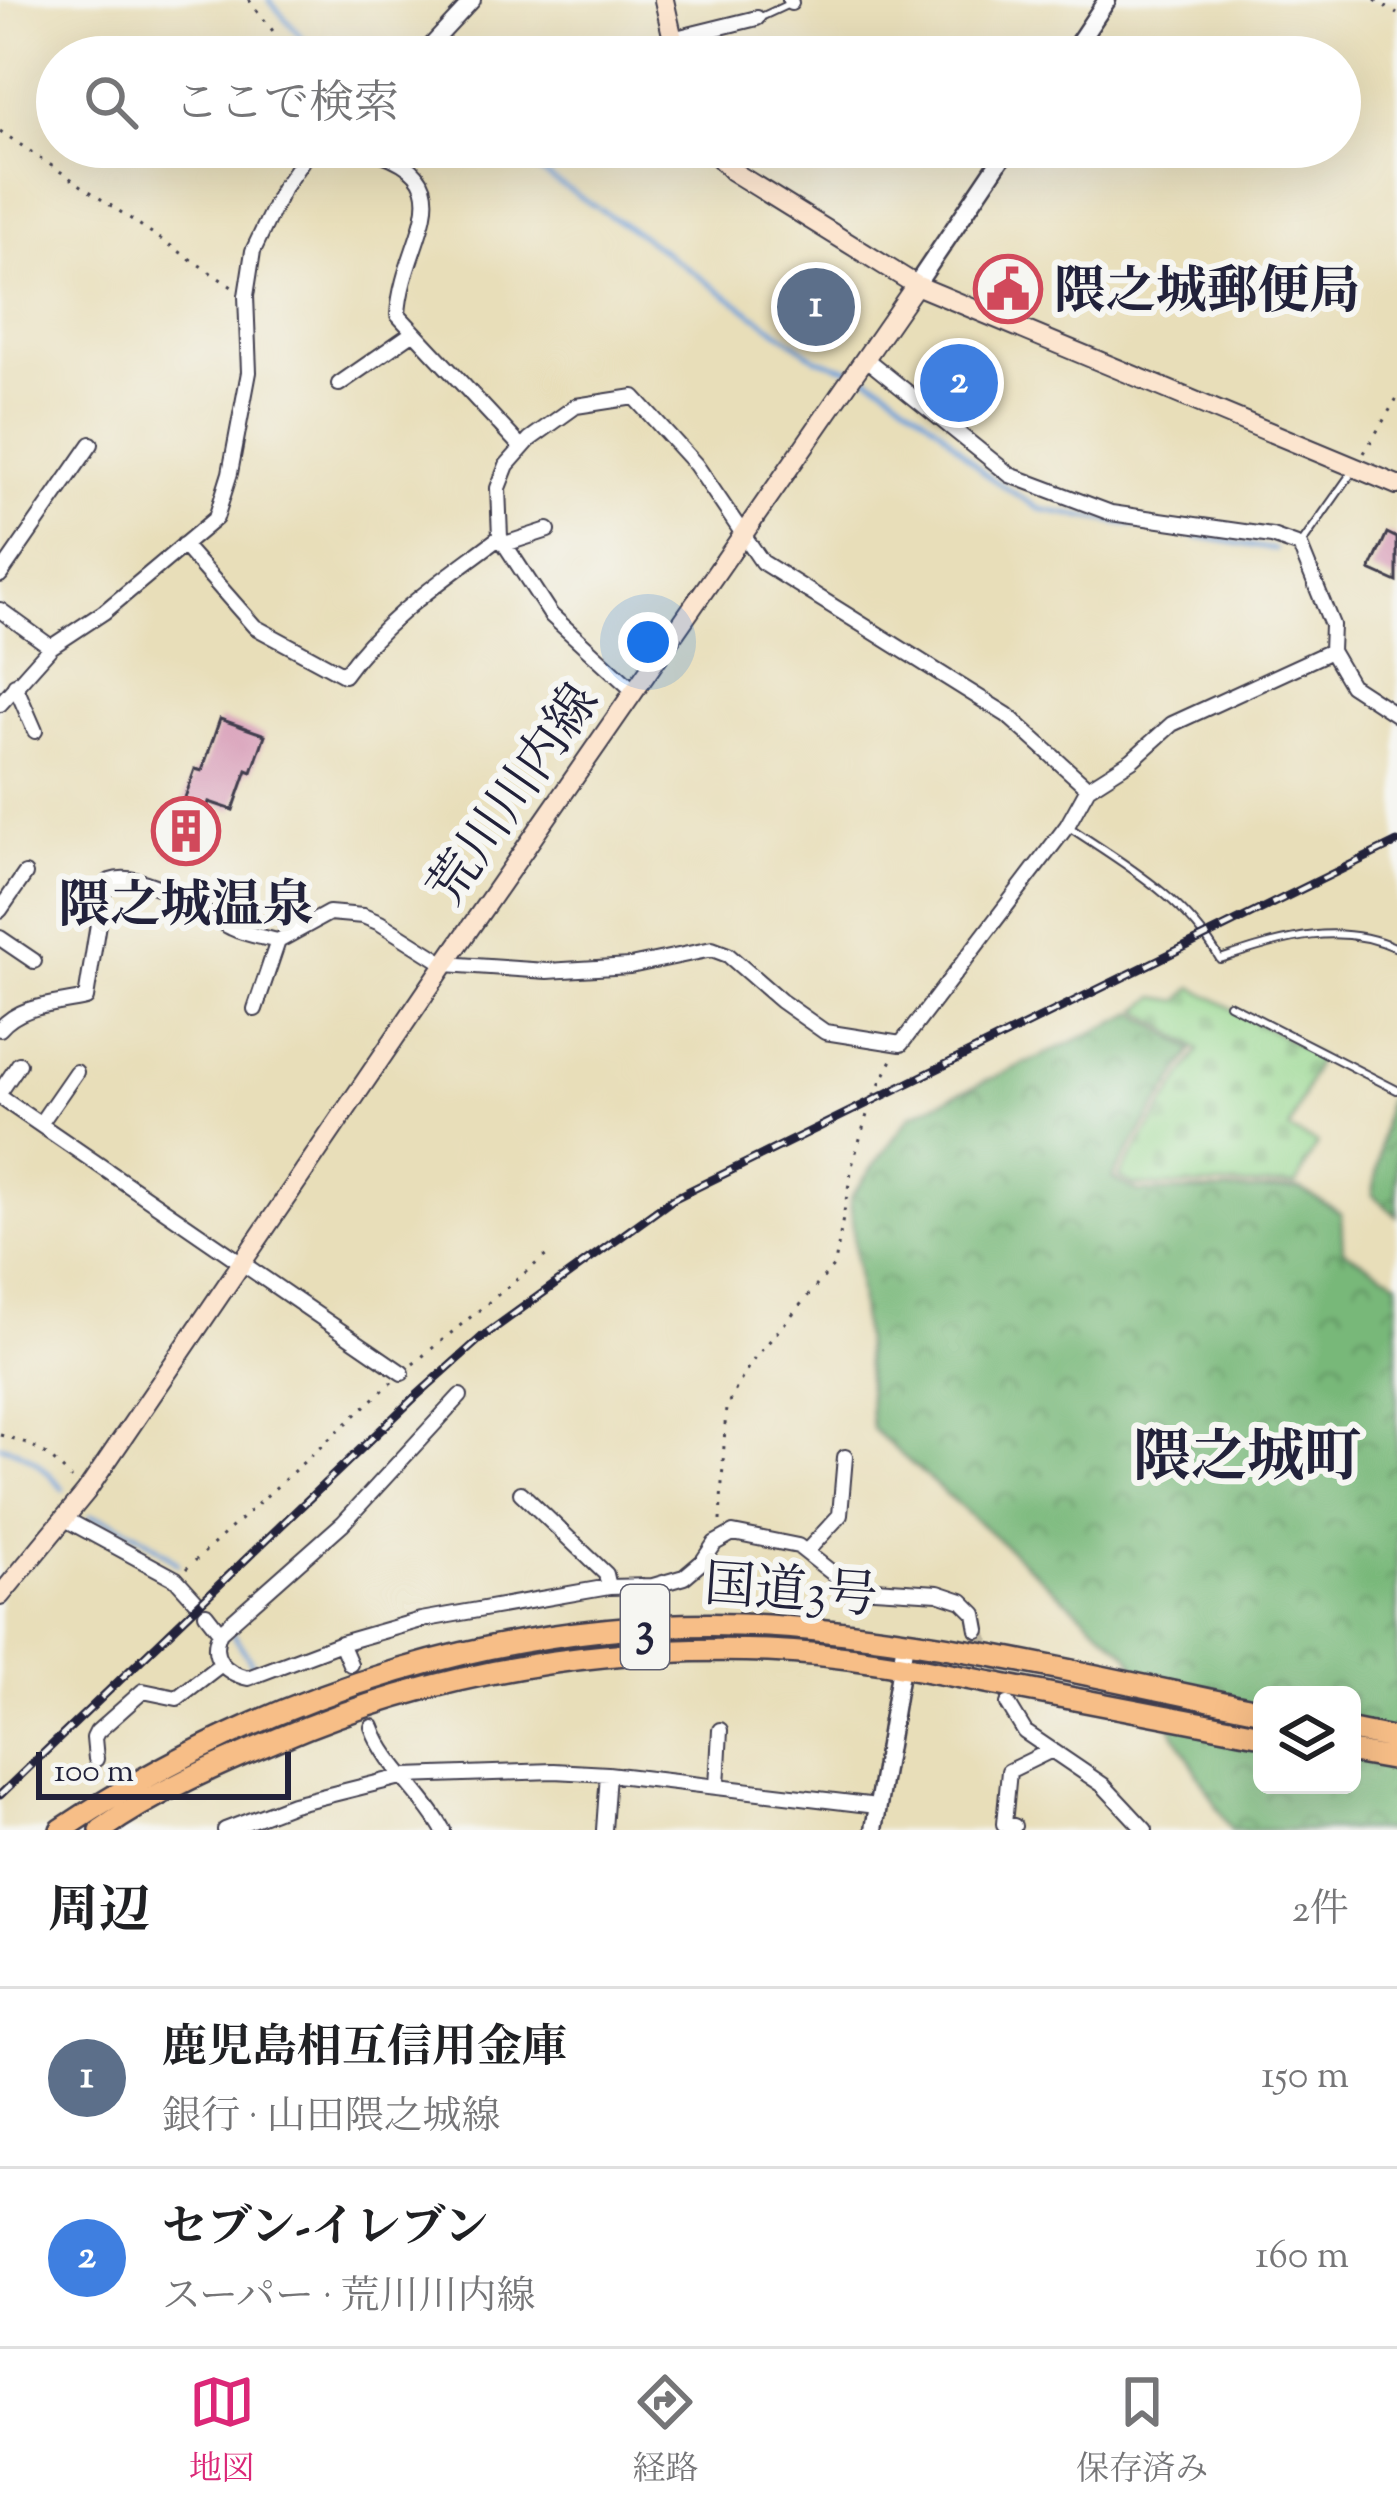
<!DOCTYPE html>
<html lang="ja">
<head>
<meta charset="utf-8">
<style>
  body { margin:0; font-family:"Sorts Mill Goudy","Noto Serif JP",serif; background:#f6f6f6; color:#202124 }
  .controls { position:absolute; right:36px; bottom:36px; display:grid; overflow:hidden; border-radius:18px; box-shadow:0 12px 48px #0002 }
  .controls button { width:108px; height:108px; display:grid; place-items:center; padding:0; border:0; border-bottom:3px solid #e0e0e0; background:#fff; color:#202124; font:60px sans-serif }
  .scale { position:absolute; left:36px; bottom:30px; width:255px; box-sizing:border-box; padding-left:12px; border:6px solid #22223b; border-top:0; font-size:33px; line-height:42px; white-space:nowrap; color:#22223b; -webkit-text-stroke:9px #f6f6f2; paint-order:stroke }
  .you { position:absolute; left:648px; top:642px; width:42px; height:42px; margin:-30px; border:9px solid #fff; border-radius:50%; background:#1a73e8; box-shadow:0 0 0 18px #1a73e833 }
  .badge { display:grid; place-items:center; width:78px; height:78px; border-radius:50%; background:#db2777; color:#fff; font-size:39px; font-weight:700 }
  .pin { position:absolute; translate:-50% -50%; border:6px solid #fff; box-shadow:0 3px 12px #0006 }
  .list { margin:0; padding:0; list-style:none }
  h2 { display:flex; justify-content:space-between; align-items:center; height:156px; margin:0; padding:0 48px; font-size:51px }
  h2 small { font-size:39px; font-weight:400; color:#757577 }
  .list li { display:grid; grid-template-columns:78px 1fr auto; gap:36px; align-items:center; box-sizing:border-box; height:180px; padding:0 48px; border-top:3px solid #e0e0e0 }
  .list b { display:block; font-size:45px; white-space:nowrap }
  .list p { margin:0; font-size:39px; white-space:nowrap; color:#757577 }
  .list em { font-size:39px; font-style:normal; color:#757577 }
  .icon { flex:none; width:66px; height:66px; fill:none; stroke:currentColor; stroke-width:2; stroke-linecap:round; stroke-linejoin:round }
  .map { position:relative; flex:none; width:1397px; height:1830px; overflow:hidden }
  .search { position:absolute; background:#fff; box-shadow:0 12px 48px #0002; left:36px; right:36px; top:36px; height:132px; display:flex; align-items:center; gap:30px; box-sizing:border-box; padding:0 42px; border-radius:66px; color:#757577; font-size:45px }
  .sheet { height:516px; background:#fff }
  nav { display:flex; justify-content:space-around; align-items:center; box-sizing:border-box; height:168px; border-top:3px solid #e0e0e0; background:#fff; font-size:33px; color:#757577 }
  nav a { display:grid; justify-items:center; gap:6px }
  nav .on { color:#db2777 }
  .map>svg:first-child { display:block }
  .forest { fill:url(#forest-crowns); stroke:#4d6d5a; stroke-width:3; fill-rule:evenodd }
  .cemetery { fill:url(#cemetery-stones); stroke:#5c7c64; stroke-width:3 }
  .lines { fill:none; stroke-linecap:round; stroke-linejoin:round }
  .stream { stroke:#6ea0d9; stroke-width:4.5 }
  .building { fill:#d595b2 }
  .minor-tunnel { stroke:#c0b8a0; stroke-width:14; stroke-dasharray:14 7; stroke-linecap:butt }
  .service-casing { stroke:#403e4e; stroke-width:10 }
  .minor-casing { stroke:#403e4e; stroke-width:18 }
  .tertiary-casing { stroke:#403e4e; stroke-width:21 }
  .secondary-casing { stroke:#403e4e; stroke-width:22 }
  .trunk-casing { stroke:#403e4e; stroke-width:26 }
  .path { stroke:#403e4e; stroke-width:3; stroke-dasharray:3 9; stroke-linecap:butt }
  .service { stroke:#fff; stroke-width:6 }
  .minor { stroke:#fff; stroke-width:14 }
  .tertiary { stroke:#fff; stroke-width:16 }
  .secondary { stroke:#fce5cf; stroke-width:18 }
  .trunk { stroke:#f7be87; stroke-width:21 }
  .rail-casing { stroke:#22223b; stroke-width:9 }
  .rail { stroke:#f6f6f2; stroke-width:4.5; stroke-dasharray:14; stroke-linecap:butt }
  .labels { text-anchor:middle; stroke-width:12; stroke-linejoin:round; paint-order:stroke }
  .shield { fill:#f6f6f2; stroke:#626272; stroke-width:3 }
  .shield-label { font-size:48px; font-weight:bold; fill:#22223b }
  .poi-label { font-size:51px; font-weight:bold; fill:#22223b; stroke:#f6f6f2; text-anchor:start }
  .street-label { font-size:51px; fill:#22223b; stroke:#f6f6f2 }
  .quarter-label { font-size:57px; font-weight:bold; fill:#22223b; stroke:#f6f6f2 }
</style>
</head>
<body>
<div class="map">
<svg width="1397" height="1830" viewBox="0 0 1397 1830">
  <defs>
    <pattern id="forest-crowns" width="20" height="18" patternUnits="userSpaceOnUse" patternTransform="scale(3)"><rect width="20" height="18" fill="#78b879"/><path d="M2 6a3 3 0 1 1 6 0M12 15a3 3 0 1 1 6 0" fill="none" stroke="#629564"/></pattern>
    <pattern id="cemetery-stones" width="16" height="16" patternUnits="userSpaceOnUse" patternTransform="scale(3)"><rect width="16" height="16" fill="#96d78e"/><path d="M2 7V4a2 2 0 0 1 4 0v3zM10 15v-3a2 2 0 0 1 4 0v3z" fill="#81b87b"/></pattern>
  </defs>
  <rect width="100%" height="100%" fill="#f6f6f2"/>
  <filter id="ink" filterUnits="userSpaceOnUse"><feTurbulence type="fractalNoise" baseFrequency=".00833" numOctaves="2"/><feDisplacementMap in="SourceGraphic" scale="24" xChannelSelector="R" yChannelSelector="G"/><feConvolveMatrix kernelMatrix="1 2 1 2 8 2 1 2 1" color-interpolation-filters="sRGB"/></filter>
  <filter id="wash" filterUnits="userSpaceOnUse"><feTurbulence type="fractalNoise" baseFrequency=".004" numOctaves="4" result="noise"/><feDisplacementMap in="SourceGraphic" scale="48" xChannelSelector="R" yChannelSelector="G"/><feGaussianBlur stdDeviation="2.7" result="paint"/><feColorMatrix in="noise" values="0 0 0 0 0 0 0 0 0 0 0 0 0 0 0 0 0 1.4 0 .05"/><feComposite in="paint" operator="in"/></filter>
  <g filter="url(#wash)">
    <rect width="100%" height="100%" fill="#e8deb9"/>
    <path class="forest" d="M1136 1013 1193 1050 1112 1178 1138 1192 1300 1189 1341 1213 1343 1250 1397 1281V1830H1231L1128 1654 872 1429 850 1198 911 1115ZM1262 1695H1352V1785H1262Z
      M1387 1100 1397 1103V1216L1373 1195Z"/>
    <path class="cemetery" d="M1193 987 1319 1057 1289 1130 1317 1143 1296 1185 1135 1186 1119 1177 1199 1050 1139 1010 1156 997 1179 1001Z"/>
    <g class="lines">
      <path class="stream" d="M269 0 319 57
        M501 147 639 234 817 359 852 370
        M863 375 884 385 940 428 983 473 1039 509 1275 550
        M0 1445C29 1452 43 1467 63 1489
        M90 1516C125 1523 151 1541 178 1564
        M230 1629 255 1668"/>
    </g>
    <g id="blocks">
      <path class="building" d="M820 273 846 292 812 340 785 321Z
        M1387 533 1397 538V582L1370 570Z
        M220 719 265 735 252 772 247 770 233 810 209 802 189 860 166 852 195 769 202 771Z"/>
    </g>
  </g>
  <g filter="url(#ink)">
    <use href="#blocks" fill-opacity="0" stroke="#403e4e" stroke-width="3"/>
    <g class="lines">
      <path class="minor-tunnel" d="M978 1630 1002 1689"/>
      <g class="service-casing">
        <path id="service" d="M761 17 791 3
          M1302 543 1353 471
          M1069 827C1126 865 1185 898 1220 959 1280 940 1336 920 1397 948
          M1229 1004 1397 1090"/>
      </g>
      <g class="minor-casing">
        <path id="minor" d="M790 0 791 3
          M672 39 757 18
          M420 57 473 0
          M358 147C478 175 402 236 398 315L522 448
          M866 359 1010 475 1111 513 1272 536 1300 546 1332 625 1331 651 1351 685 1397 715
          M339 384 414 332
          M505 544 548 530
          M183 545 255 627 344 675C384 618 445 579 500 537
          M0 575 91 444
          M0 610 51 647
          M15 685 35 731
          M634 691 551 615 500 537 498 488 507 465 530 439 576 406 634 397 696 465 762 562 1007 715 1088 788
          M0 704 51 647 104 612 216 518 230 473 249 372 246 296 253 251 282 190 304 158 324 147
          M0 910 25 874
          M0 938 34 961
          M255 1009 278 941
          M0 1029C21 1004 56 1005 86 998L103 893 110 881C144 868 200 913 232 928 246 935 263 937 278 941L329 913 363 916 380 923 445 964 547 971 630 966 712 949 728 955 781 1001 825 1032 901 1044 1067 826 1088 788 1132 760 1172 724 1331 651
          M0 1092 19 1064
          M0 1097 402 1373
          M40 1124 76 1072
          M460 1396 343 1523 220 1632C208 1657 225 1673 248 1678L341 1643 421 1620 609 1587 653 1586 684 1577 703 1561 715 1543 733 1533 798 1546 840 1579 858 1588 938 1593 962 1601 975 1614 978 1630
          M521 1493 606 1574 609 1587
          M67 1520 176 1579 195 1600
          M806 1552 840 1515 845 1457
          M206 1614 220 1632
          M341 1643 350 1664
          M1008 1704 1025 1732 1103 1785 1145 1830
          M372 1727C386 1766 423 1793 443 1830
          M96 1759 94 1738 97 1732 143 1691 177 1698 220 1665
          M717 1787 720 1730
          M1014 1826 1004 1824 1009 1771 1052 1750
          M225 1830 293 1804 405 1776 554 1771 608 1774 877 1806
          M604 1830 608 1774"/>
      </g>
      <g class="tertiary-casing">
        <path id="tertiary" d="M1069 57 1107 0
          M916 285 1009 147
          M874 1830 905 1642"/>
      </g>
      <g class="secondary-casing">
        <path id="secondary" d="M664 0 677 57
          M709 147 732 171 916 285 1397 485
          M0 1596 86 1492 445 964 916 285"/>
      </g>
      <g class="trunk-casing">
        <path id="trunk" d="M1352 1730 1397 1739
          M1352 1752 1397 1760
          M61 1830C268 1691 517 1612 768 1626 930 1636 1103 1678 1262 1711
          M101 1830C155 1792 219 1764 279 1739 435 1672 599 1645 768 1651 847 1654 925 1670 1002 1685 1089 1702 1175 1718 1262 1735"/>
      </g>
      <path class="path" d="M249 0 293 57
        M1375 0 1397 14
        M0 131 232 287
        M1364 453 1397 398
        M413 1364 548 1254
        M0 1435C36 1444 46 1452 72 1479
        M720 1521 726 1407 750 1364 835 1264 852 1166 871 1101 894 1056
        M186 1569 392 1382"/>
      <use href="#service" class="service"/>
      <use href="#minor" class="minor"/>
      <use href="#tertiary" class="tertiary"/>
      <use href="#secondary" class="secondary"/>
      <use href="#trunk" class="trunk"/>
      <g class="rail-casing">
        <path id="rail" d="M0 1795 415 1397 482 1337 673 1199 1397 842"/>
      </g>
      <use href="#rail" class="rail"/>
    </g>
  </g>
  <defs>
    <g id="civic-ring" transform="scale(3.45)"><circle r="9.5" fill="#f6f6f2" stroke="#d1495b" stroke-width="1.5"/><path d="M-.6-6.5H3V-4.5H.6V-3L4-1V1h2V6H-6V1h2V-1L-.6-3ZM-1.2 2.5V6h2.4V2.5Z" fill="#d1495b"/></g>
    <g id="building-ring" transform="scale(3.45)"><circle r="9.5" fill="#f6f6f2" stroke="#d1495b" stroke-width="1.5"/><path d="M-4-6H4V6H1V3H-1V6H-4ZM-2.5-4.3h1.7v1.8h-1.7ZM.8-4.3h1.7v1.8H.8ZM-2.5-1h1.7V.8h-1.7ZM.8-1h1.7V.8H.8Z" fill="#d1495b"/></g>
  </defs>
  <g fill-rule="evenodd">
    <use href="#civic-ring" x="1008" y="289"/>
    <use href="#building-ring" x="186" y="831"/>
  </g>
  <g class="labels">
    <rect class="shield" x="621" y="1585" width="48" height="84" rx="9"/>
    <g class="shield-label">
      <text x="645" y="1644">3</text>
    </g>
    <g class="poi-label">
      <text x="1054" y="307">隈之城郵便局</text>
      <text x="186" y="921" text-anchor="middle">隈之城温泉</text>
    </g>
    <g class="street-label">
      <text transform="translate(512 793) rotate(-55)" y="18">荒川川内線</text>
      <text transform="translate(791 1588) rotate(4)" y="18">国道3号</text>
    </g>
    <g class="quarter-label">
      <text x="1247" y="1475">隈之城町</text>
    </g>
  </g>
</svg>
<div class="controls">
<button><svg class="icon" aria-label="layers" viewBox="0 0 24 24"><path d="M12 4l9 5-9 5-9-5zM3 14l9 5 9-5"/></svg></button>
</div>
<div class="scale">100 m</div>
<div class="you"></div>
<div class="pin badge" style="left:816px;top:307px;background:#5c6f8a">1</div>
<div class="pin badge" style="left:959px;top:383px;background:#3f7fe0">2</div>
<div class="search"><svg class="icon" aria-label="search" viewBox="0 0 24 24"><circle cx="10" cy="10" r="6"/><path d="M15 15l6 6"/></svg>ここで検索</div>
</div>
<section class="sheet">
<h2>周辺<small>2件</small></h2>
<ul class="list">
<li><span class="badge" style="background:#5c6f8a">1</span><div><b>鹿児島相互信用金庫</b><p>銀行 · 山田隈之城線</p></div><em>150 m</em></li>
<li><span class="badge" style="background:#3f7fe0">2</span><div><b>セブン-イレブン</b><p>スーパー · 荒川川内線</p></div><em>160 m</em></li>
</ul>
</section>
<nav>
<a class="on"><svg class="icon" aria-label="map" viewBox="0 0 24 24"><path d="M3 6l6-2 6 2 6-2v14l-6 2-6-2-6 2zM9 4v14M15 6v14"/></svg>地図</a>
<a><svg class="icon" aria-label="directions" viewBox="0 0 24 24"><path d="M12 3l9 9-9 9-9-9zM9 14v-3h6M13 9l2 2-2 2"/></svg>経路</a>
<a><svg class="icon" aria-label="saved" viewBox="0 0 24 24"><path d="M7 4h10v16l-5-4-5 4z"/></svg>保存済み</a>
</nav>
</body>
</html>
